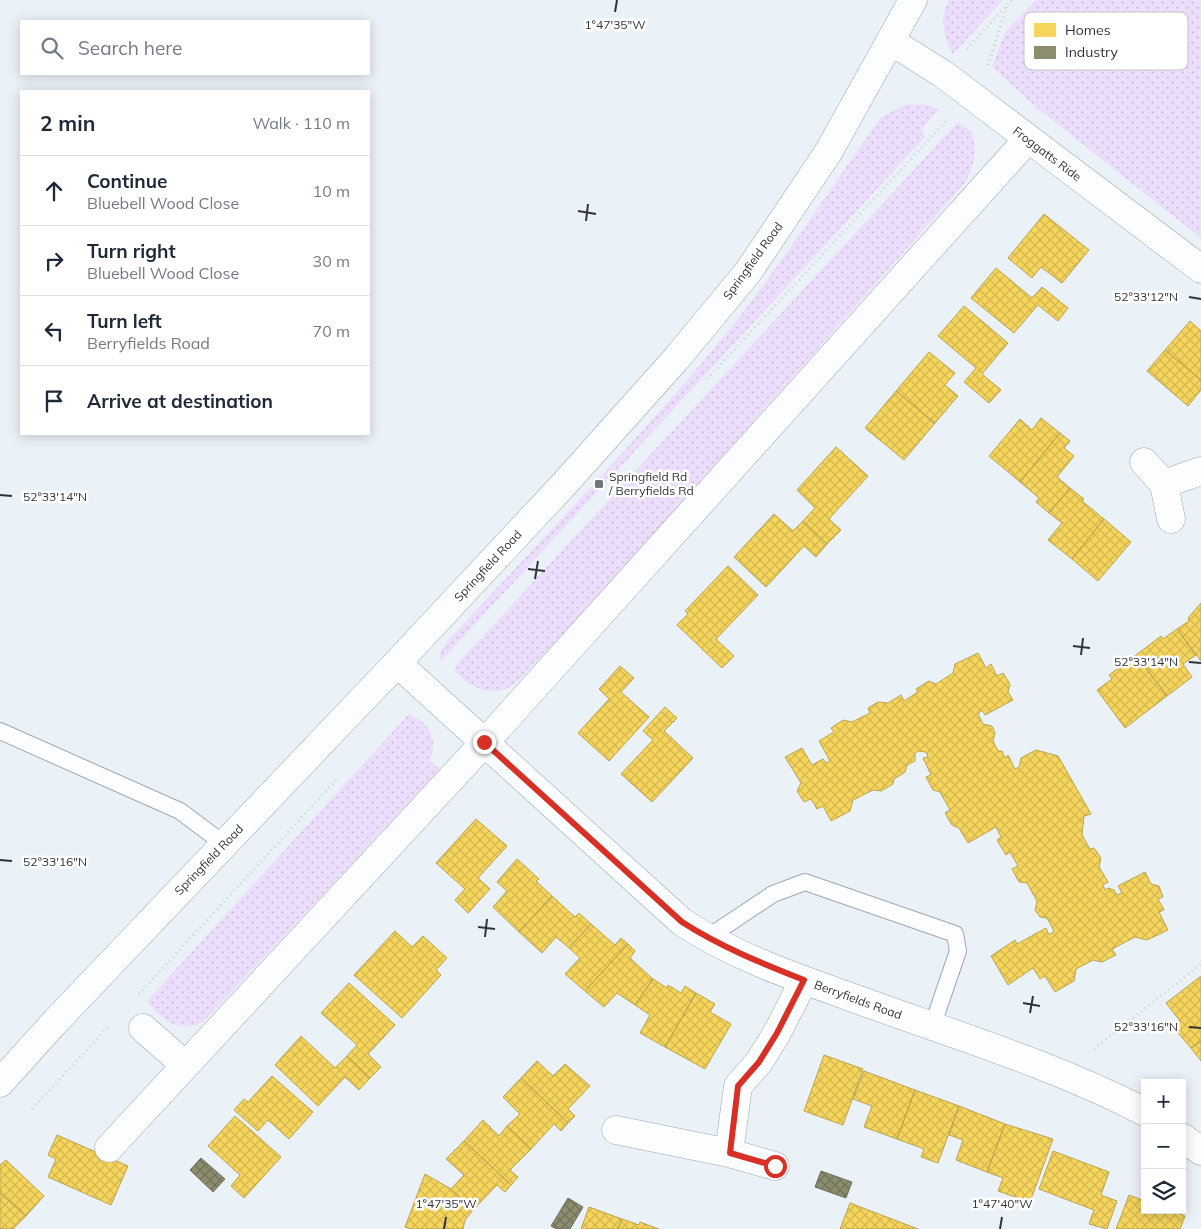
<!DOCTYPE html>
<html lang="en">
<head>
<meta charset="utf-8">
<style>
  body { margin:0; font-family:Mulish,sans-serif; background:#f2f2f3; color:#1f2937 }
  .controls { position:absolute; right:15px; bottom:15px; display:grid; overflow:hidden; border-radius:0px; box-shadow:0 2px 12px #0003 }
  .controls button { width:45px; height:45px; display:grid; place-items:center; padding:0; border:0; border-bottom:1px solid #e0e1e3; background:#fff; color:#1f2937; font:25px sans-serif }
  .stop { position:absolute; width:15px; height:15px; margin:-11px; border:4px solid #d93025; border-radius:50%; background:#fff }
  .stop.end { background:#d93025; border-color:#fff; box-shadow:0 1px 5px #0008 }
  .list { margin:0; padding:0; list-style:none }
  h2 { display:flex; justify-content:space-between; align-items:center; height:65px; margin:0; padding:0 20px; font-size:21px }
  h2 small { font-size:16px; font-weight:400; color:#747a83 }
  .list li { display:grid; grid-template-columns:32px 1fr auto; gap:15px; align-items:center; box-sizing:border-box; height:70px; padding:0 20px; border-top:1px solid #e0e1e3 }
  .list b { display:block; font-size:19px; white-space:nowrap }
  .list p { margin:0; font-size:16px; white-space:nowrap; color:#747a83 }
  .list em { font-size:16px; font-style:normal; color:#747a83 }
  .icon { flex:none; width:28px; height:28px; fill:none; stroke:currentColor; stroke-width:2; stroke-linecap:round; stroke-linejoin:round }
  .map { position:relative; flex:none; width:1201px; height:1229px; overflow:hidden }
  .search { position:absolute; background:#fff; box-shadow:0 2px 12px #0003; left:20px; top:20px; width:350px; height:55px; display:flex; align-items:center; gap:12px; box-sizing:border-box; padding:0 18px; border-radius:0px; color:#747a83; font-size:19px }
  .panel { position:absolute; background:#fff; box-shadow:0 2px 12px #0003; left:20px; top:90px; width:350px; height:345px; border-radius:0px }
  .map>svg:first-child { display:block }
  .grass { fill:url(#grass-dots) }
  .homes { fill:url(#homes-cross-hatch); stroke:#bba552 }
  .industry { fill:url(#industry-cross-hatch); stroke:#70725e }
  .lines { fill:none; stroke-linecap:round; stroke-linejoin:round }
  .service-casing { stroke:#a1a7ac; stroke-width:18 }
  .minor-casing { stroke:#a1a7ac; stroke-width:29 }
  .path { stroke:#cfd1d4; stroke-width:3; stroke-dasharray:1 4; stroke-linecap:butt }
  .service { stroke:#fcfdfe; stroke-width:16 }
  .minor { stroke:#fcfdfe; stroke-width:28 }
  .route { stroke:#d93025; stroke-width:6 }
  .ticks { fill:none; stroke:#303439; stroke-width:2 }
  .poi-dot { fill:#71767c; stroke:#fff; stroke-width:2 }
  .labels { text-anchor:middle; stroke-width:5; stroke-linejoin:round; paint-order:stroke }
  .street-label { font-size:12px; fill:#303439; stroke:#fff }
  .poi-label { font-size:12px; fill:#303439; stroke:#fff; text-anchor:start }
  .key { fill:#fff; stroke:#c1c2c4; stroke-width:1 }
  .key-label { font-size:14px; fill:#303439 }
  .ticks-label { font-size:12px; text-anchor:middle; fill:#303439; stroke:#fff; stroke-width:5; stroke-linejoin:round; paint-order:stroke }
</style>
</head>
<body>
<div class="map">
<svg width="1201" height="1229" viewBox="0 0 1201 1229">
  <defs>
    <pattern id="grass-dots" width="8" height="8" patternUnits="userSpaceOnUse" patternTransform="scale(1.25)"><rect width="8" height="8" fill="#ebddfb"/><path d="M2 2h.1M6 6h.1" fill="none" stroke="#cabed8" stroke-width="1.8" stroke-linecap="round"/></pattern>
    <pattern id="homes-cross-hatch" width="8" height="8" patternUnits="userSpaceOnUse" patternTransform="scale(1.25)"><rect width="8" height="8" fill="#f6d55c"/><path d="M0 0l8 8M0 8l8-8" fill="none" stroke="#d3b751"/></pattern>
    <pattern id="industry-cross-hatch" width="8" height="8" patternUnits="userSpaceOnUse" patternTransform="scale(1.25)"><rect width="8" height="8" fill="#8c8c6e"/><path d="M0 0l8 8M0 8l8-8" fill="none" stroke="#73735b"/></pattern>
  </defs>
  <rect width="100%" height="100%" fill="#eaf1f7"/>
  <path class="grass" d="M949 0H1003L953 54C943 34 939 21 949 0Z
    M1036 0H1201V238L1036 107 992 67 1005 32Z
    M907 104 927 105 939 109 921 130 925 137 440 662 441 651 447 642C535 546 627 452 711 352 773 278 825 196 881 117Z
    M958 122 972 132C977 152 975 165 965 183L600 594 516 683C495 700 469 688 454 670L460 661Z
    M409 714C431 724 438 738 430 761L440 769 204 1021C181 1035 161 1020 147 1001Z"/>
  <path class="homes" d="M1044 214 1089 250 1062 283 1041 267 1032 278 1008 258Z
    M996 268 1032 298 1042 287 1068 308 1058 321 1038 305 1014 333 971 298Z
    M964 306 1008 343 982 374 1001 390 989 403 964 382 976 368 938 336Z
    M1190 321 1201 331V380L1165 350Z
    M1165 350 1201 380V390L1188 406 1147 371Z
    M929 352 955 373 945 385 958 396 935 423 896 391Z
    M896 391 935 423 904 460 865 428Z
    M1041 418 1060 433 1020 482 989 456 1020 419 1032 430Z
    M1060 433 1070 441 1064 448 1074 456 1057 477 1070 488 1049 513 1036 502 1039 498 1020 482Z
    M836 447 868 476 829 519 841 530 827 544 803 521 815 508 797 490Z
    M1070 488 1084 499 1082 501 1104 519 1072 559 1048 540 1062 523 1049 513Z
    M774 514 793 531 803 521 827 544 816 557 804 546 766 587 734 557Z
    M1104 519 1131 542 1098 581 1072 559Z
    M728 566 758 595 716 639 734 656 722 668 677 625 688 614 685 611Z
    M1201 603V661L1177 629 1189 621 1188 618Z
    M1177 629 1196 655 1183 664 1192 677 1167 696 1136 655 1161 636 1163 639Z
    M978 653 986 668 991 664 997 676 1003 673 1010 684 1008 692 1013 700 985 715 982 710 978 714 983 724 992 726 995 733 993 741 998 751H1002L1005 758 1008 755 1015 769 1019 767 1021 758 1036 750 1058 756 1091 814 1084 816 1082 835 1090 849 1094 848 1101 858 1099 867 1108 882 1103 885 1105 890 1108 888 1114 890 1117 895 1122 893 1118 886 1145 872 1151 884 1159 886 1163 897 1158 899 1164 910 1159 912 1168 930 1147 940 1135 937 1112 949 1116 955 1102 962 1093 960 1076 969 1074 981 1055 992 1045 976 1040 979 1033 968 1008 985 991 956 1015 940 1017 944 1046 928 1049 935 1054 931 1047 918 1040 917 1035 910 1037 901 1027 883 1019 882 1012 869 1018 866 1010 852 1006 855 997 840 1001 837 996 827 968 843 959 828 952 825 945 813 950 810 940 792 933 790 926 777 931 775 923 758 928 757 926 752 919 751 915 753V761L907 765 905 772 894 779 893 784 881 791 873 790 853 800 850 811 831 821 823 806 817 809 811 799 804 802 797 791 801 783 785 757 802 748 812 765 823 759 826 763 830 761 819 741 834 732 831 728 843 720 852 722 870 713 868 708 878 702 888 703 901 695 904 701 918 692 916 689 929 681 936 684 953 673 955 664Z
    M1136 655 1167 696 1125 728 1097 690 1112 679 1109 675Z
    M620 666 634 678 621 692 649 717 609 761 578 733 609 699 599 689Z
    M665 707 677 718 664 731 693 758 652 802 621 774 653 740 643 731Z
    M476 819 507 846 478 878 490 889 468 913 455 900 465 889 436 863Z
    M517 859 539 879 536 881 552 896 519 932 493 907 507 891 497 882Z
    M552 896 575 917 579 913 591 924 569 948 556 937 542 953 519 932Z
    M591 924 615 945 621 938 628 944 585 991 565 974 580 958 569 948Z
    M395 931 412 947 423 936 447 958 436 970 441 975 402 1018 354 975Z
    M628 944 635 951 630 958 653 979 635 1005 617 993 604 1007 585 991Z
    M1201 976V1041L1191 1048 1173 1027 1180 1021 1166 1003Z
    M653 979 667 988 668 985 681 993 685 986 696 993 665 1047 640 1033 650 1015 635 1005Z
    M349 983 395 1025 368 1054 381 1067 370 1078 347 1056 357 1045 321 1013Z
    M696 993 715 1004 710 1012 731 1024 705 1069 665 1047Z
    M301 1036 335 1068 347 1056 370 1078 359 1090 345 1077 318 1106 275 1065Z
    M1201 1041V1061L1191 1048Z
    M824 1055 863 1069 843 1125 804 1111Z
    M537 1061 553 1076 565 1064 590 1086 568 1109 575 1116 568 1123 521 1078Z
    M864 1071 915 1090 897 1139 864 1127 872 1106 853 1099Z
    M272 1076 313 1112 289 1139 268 1120 258 1131 234 1110 244 1099 248 1102Z
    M521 1078 568 1123 561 1131 554 1124 531 1149 507 1126 520 1114 503 1097Z
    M915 1090 959 1106 938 1163 921 1157 924 1149 897 1139Z
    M959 1106 1005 1124 987 1172 956 1160 963 1140 949 1135Z
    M235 1116 281 1157 244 1198 231 1186 240 1175 208 1146Z
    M483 1120 499 1136 507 1126 531 1149 510 1170 518 1177 511 1185 464 1141Z
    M1005 1124 1053 1139 1030 1202 998 1191 1003 1178 987 1172Z
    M57 1135 128 1166 111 1205 48 1177 56 1159 48 1155Z
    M464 1141 511 1185 505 1192 497 1185 473 1210 451 1189 464 1175 446 1159Z
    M1053 1151 1109 1172 1101 1195 1117 1201 1107 1229 1089 1224 1094 1210 1039 1189Z
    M6 1160 44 1196 26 1216 0 1193V1165Z
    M425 1174 451 1189 473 1210 465 1220 463 1229H411L405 1227Z
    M0 1193 26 1216 13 1229H0Z
    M1129 1195 1145 1201V1210H1171L1185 1216 1180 1229H1116Z
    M850 1203 918 1229H840Z
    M589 1207 622 1219 618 1229H581Z
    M622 1219 639 1225 640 1222 659 1229H618Z"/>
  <path class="industry" d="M201 1158 225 1179 213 1192 190 1170Z
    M821 1171 852 1182 846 1198 815 1187Z
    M568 1198 583 1207 570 1229H556L551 1226Z"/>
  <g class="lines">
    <g class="service-casing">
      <path id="service" d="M0 731 180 811 224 844
        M707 938 773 894 805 882 955 934 958 951 932 1027"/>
    </g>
    <g class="minor-casing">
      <path id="minor" d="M892 42 943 74 1201 269
        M1144 462 1164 484 1171 519
        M1164 484 1201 471
        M397 663 682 922C732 955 789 975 845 995 945 1032 1050 1063 1145 1112
        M143 1028 185 1065
        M0 1083 55 1022 397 663 566 482 676 359 748 272 829 151 913 0
        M616 1130 729 1153 775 1166
        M1182 1137 1201 1151
        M109 1148 485 742 1027 140
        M729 1153 738 1086 759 1062 777 1033 804 980"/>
    </g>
    <path class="path" d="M967 49 1012 0
      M988 65 1007 6
      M707 379 948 119
      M139 994 338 778
      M1094 1049 1201 964
      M32 1109 109 1026"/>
    <use href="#service" class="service"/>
    <use href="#minor" class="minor"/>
  </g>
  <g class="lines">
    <path class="route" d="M484 742 682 922C721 947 761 963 804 980L777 1033 759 1062 738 1086 730 1153 775 1166"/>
  </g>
  <path class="ticks" d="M615 12 617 0M578 211 596 214M586 221 588 204M1189 297 1201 299M0 495 12 496M528 569 545 571M535 579 538 561M1073 646 1090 648M1081 655 1083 638M1189 662 1201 663M0 860 12 861M478 927 495 929M485 937 487 919M1023 1003 1040 1006M1030 1013 1033 996M1189 1027 1201 1028M444 1229 446 1217M1000 1229 1002 1217"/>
  <rect class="poi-dot" x="594" y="479" width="10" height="10" rx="2.5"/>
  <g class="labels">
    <g class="street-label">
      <text transform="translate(1047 154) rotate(37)" y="4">Froggatts Ride</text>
      <text transform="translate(753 261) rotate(-54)" y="4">Springfield Road</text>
      <text transform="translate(488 566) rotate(-47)" y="4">Springfield Road</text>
      <text transform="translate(209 860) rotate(-46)" y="4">Springfield Road</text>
      <text transform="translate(858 1000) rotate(20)" y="4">Berryfields Road</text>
    </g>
    <g class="poi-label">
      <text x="609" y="481">Springfield Rd<tspan x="609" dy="14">/ Berryfields Rd</tspan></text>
    </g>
  </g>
  <rect x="1024" y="12" width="164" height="58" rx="8" class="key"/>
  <rect x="1034" y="23" width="22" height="14" fill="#f6d55c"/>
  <rect x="1034" y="46" width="22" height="13" fill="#8c8c6e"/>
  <g class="key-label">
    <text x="1065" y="35">Homes</text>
    <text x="1065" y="57">Industry</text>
  </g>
  <g class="ticks-label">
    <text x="615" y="29">1°47'35"W</text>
    <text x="1146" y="301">52°33'12"N</text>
    <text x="55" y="501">52°33'14"N</text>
    <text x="1146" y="666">52°33'14"N</text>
    <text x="55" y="866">52°33'16"N</text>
    <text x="1146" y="1031">52°33'16"N</text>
    <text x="446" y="1208">1°47'35"W</text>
    <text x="1002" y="1208">1°47'40"W</text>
  </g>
</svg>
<div class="controls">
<button>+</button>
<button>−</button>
<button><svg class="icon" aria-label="layers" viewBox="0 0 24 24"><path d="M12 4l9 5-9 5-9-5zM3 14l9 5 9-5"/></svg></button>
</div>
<div class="stop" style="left:775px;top:1166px"></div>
<div class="stop end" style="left:484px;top:742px"></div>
<div class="search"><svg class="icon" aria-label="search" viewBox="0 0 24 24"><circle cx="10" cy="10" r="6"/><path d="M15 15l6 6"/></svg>Search here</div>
<section class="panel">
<h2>2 min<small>Walk · 110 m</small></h2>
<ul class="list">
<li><svg class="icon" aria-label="ahead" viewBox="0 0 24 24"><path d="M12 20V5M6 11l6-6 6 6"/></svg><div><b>Continue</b><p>Bluebell Wood Close</p></div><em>10 m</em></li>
<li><svg class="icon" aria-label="right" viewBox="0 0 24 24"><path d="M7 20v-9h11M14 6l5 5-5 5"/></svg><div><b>Turn right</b><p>Bluebell Wood Close</p></div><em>30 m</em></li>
<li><svg class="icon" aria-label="left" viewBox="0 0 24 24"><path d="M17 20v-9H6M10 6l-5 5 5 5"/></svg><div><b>Turn left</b><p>Berryfields Road</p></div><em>70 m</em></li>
<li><svg class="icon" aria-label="arrive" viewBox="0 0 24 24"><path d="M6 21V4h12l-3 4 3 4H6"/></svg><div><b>Arrive at destination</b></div></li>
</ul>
</section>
</div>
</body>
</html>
